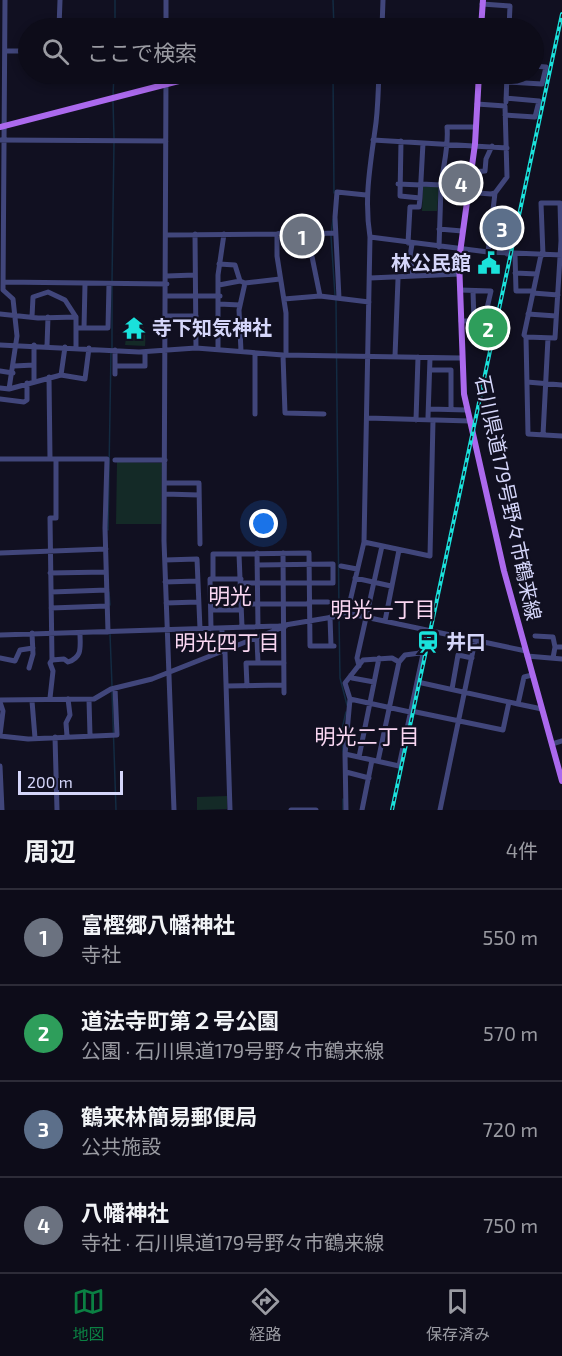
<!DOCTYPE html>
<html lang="ja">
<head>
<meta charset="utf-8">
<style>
  body { margin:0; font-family:"Exo 2","Noto Sans JP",sans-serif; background:#1b1a26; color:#f1f3f6 }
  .scale { position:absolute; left:18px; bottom:15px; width:105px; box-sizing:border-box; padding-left:6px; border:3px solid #d5d6fa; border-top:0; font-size:16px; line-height:21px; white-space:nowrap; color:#d5d6fa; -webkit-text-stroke:4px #111021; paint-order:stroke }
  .you { position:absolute; left:264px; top:524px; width:21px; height:21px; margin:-15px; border:4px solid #fff; border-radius:50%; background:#1a73e8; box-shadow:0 0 0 9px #1a73e833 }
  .badge { display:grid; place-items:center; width:39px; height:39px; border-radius:50%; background:#0b8043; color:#fff; font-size:20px; font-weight:700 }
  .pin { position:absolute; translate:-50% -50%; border:3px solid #fff; box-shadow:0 2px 6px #0006 }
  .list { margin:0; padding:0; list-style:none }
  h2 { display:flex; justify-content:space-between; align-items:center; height:78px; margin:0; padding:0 24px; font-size:26px }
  h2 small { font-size:20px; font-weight:400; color:#9a9ba2 }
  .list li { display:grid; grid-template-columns:39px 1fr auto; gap:18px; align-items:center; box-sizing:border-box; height:96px; padding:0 24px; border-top:2px solid #2d2c38 }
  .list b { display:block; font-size:22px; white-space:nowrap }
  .list p { margin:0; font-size:20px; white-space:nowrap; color:#9a9ba2 }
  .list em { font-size:20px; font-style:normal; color:#9a9ba2 }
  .icon { flex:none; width:33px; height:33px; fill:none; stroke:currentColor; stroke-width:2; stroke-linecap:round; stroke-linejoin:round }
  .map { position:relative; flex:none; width:562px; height:810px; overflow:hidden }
  .search { position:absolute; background:#0d0c19; box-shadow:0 3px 9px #0003; left:18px; right:18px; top:18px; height:66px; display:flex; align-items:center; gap:15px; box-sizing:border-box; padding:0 21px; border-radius:33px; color:#9a9ba2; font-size:22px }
  .sheet { height:462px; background:#0d0c19 }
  nav { display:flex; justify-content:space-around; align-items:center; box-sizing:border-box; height:84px; border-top:2px solid #2d2c38; background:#0d0c19; font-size:16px; color:#9a9ba2 }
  nav a { display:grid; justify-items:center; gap:3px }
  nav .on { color:#0b8043 }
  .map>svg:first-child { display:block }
  .green { fill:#142a27 }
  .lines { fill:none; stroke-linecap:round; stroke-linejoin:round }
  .stream { stroke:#132b42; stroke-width:1.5 }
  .minor { stroke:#41467b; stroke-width:5 }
  .major { stroke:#ab69ed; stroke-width:6 }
  .rail-casing { stroke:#1ae1db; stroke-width:4 }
  .rail { stroke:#111021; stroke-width:1.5; stroke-dasharray:4.5; stroke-linecap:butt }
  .labels { text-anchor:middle; stroke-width:4.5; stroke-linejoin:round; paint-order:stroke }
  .poi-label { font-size:20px; font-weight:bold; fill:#d5d6fa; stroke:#111021; text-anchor:start }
  .street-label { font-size:20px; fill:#d5d6fa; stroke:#111021 }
  .neighbourhood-label { font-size:21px; fill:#fad7f2; stroke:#111021 }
  .quarter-label { font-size:22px; fill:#fad7f2; stroke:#111021 }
</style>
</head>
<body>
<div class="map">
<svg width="562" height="810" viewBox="0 0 562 810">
  <rect width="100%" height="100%" fill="#111021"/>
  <path class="green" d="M423 186 439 187 437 211H422Z
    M138 317C145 324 146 337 145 346L125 345 129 318Z
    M117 462 162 463 161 524H116Z
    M227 796V809L197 810V797Z"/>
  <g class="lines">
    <path class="stream" d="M333 0 334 28
      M115 28V0
      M333 74 334 193
      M113 96 114 74
      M113 101 114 138
      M333 219 331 236 335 295
      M112 282 114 142
      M336 300 339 613
      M112 348V286
      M108 530 111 352
      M109 592 110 605
      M339 617 340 678 347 705
      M110 634 112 686
      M112 691 116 810
      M343 752 342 729 346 712
      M343 799V810"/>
    <path class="minor" d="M5 0 3 290 13 299 17 336 9 389
      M482 4 510 6 509 28
      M59 28 60 0
      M166 28V0
      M382 28 383 0
      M463 28 464 21 509 24
      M5 51H28
      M166 74 164 541 174 810
      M507 82 542 84 546 67 534 66
      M506 102 507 74
      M505 115 535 117 539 101 506 98
      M0 140 166 141
      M373 140 507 148
      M401 141 400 196 420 198 423 143
      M470 172 485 171 486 159 492 146
      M398 184 421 185
      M421 184 441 185C443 166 449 147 447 127H476
      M441 190 491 194 495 193 507 177 505 106 477 104
      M492 221 505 222 508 219 505 216 501 220 492 219
      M439 229 462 231
      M195 234 196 348
      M277 234V256L286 313V354
      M308 234 335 233
      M167 235 277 234 303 228 307 232 320 296
      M370 237C364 199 370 167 375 130 378 112 378 92 379 74
      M408 243 410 207H419L420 198
      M412 244 410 256 413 276
      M439 247 441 187
      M488 252 495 193
      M507 254 511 225
      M515 254 516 291H533
      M541 255 524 335 526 337 528 434 562 436
      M219 264 235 265 240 281 245 283
      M515 273 537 274
      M167 276 195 275
      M370 278 460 274
      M3 282 167 284
      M219 285 240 281
      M460 290 491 291 484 321H461
      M473 291 474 321
      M533 293 558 295
      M167 296H220
      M339 298 335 217 337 192 366 195
      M284 299 320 296 369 302
      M219 304 240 305
      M0 314 38 318 76 317V347
      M528 314 556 316
      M167 316H196
      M32 317 33 297 48 292 65 300 76 317
      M76 328H108L109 284
      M84 328 85 284
      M526 337 555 338 561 241 560 203H541L543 255
      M0 345 139 352 196 348 283 355 462 358
      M34 345V382
      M47 346 48 317
      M218 349V275L224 234
      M115 350V374
      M241 351 239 310 245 283 280 279
      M283 355 285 413 324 414
      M395 356 398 279
      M14 366 34 365
      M115 366H145V352
      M430 370H451V409
      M0 371 13 373
      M61 375 85 379 89 348
      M49 377 50 459
      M527 382 562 385
      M0 388 9 389 61 375 65 347
      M0 399 24 402 27 400V383
      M429 409 467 410
      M255 414V353
      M428 417 430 358
      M367 418 470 421
      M416 420 418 357
      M543 435 548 338
      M0 459H107L105 528 108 632
      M56 459V518H50L52 660 64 659 68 662C83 657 80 647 80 633
      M115 460H165
      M165 483H199L200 544
      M165 494 199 495
      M364 542 430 556 433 420
      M0 553 106 549
      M257 553 258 627
      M283 553 284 693
      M239 554 309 553 310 646H334
      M165 560 197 559 200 629
      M341 566 357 569
      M50 573 106 572
      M355 578 391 586
      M213 579V554H239L242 627
      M165 582 197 581
      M244 583H333V564L257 565
      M51 592 107 590
      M211 595 241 594
      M309 602H328
      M166 603 198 602
      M241 604H309
      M51 608 107 606
      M211 610H241
      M347 614 364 542 370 237 488 252 562 255
      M330 617 331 646
      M385 621 399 550
      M222 628V650
      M211 629 210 579H241
      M0 635 279 626 351 614 526 651
      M535 636 553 637 555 647
      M225 652 230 810
      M527 656 562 659
      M0 658 15 661 20 650 33 648
      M553 658 555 647H562
      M399 662 392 658 363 660 345 683 350 699 410 712
      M258 663H284
      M359 666 357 658 382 546
      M29 668 33 654 32 633
      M351 675 352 678 374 682
      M532 675 524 677 518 704 542 709
      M422 683 518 704
      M226 686 283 685
      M247 686 246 663H258L257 639
      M452 689 458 655 472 658
      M50 698 53 671 50 663 52 660
      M0 700 94 699 111 689 152 679 286 626
      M89 700 90 735
      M32 701 35 738
      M0 702 3 711 0 735
      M416 712 503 730 509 702
      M0 736 28 739 117 735 115 688
      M67 736 66 723 70 715 68 699
      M55 737 57 810
      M552 744 562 741
      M345 754 350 699
      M359 757 379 658
      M378 761 399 662 405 655 420 653
      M0 766 2 810
      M346 772 369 778
      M291 810H316
      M346 810 345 754 399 766 423 654 420 653 425 630
      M362 810 372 760
      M440 810 475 641"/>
    <path class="major" d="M481 28 483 0
      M479 74 475 144 459 260 464 394 504 571 562 781
      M0 127 206 74"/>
    <g class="rail-casing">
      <path id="rail" d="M392 810 562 14"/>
    </g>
    <use href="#rail" class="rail"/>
  </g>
  <defs>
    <g id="civic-bare" transform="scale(1.8)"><path d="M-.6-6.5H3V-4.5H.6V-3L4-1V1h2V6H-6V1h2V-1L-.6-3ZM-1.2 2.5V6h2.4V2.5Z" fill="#1ae1db" stroke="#111021" stroke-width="2.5" paint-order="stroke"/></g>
    <g id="temple-bare" transform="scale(1.8)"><path d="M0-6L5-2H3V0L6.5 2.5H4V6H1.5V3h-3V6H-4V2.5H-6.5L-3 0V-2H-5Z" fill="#1ae1db" stroke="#111021" stroke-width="2.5" paint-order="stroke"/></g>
    <g id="station-bare" transform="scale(1.8)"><path d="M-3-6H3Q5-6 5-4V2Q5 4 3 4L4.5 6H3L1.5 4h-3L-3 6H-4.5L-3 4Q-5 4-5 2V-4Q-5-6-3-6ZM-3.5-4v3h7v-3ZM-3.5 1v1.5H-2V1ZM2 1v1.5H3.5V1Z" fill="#1ae1db" stroke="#111021" stroke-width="2.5" paint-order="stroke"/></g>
  </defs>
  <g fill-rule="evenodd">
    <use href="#civic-bare" x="489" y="263"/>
    <use href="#temple-bare" x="134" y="328"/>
    <use href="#station-bare" x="428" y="642"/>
  </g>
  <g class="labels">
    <g class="poi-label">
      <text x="471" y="270" text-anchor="end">林公民館</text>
      <text x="152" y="335">寺下知気神社</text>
      <text x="446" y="649">井口</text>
    </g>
    <g class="street-label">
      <text transform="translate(508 498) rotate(78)" y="7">石川県道179号野々市鶴来線</text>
    </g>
    <g class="neighbourhood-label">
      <text x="383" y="617">明光一丁目</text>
      <text x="227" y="650">明光四丁目</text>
      <text x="367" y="744">明光二丁目</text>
    </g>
    <g class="quarter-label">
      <text x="230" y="604">明光</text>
    </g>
  </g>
</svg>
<div class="scale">200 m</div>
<div class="you"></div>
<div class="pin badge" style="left:302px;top:236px;background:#6b7280">1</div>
<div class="pin badge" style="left:488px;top:328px;background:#2e9e5b">2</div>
<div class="pin badge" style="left:502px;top:228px;background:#5c6f8a">3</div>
<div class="pin badge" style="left:461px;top:183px;background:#6b7280">4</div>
<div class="search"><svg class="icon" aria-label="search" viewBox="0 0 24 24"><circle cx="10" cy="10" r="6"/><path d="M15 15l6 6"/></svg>ここで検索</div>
</div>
<section class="sheet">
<h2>周辺<small>4件</small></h2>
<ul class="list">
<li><span class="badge" style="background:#6b7280">1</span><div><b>富樫郷八幡神社</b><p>寺社</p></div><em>550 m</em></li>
<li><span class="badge" style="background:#2e9e5b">2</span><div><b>道法寺町第２号公園</b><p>公園 · 石川県道179号野々市鶴来線</p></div><em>570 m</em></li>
<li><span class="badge" style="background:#5c6f8a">3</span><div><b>鶴来林簡易郵便局</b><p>公共施設</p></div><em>720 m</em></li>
<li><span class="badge" style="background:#6b7280">4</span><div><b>八幡神社</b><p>寺社 · 石川県道179号野々市鶴来線</p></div><em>750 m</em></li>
</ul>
</section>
<nav>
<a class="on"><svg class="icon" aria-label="map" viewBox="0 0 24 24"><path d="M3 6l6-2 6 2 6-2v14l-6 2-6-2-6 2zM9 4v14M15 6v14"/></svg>地図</a>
<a><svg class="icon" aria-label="directions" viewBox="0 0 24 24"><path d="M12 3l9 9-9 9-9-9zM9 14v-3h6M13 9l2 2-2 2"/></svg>経路</a>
<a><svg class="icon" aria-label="saved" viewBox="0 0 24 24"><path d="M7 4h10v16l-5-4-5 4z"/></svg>保存済み</a>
</nav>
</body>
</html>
